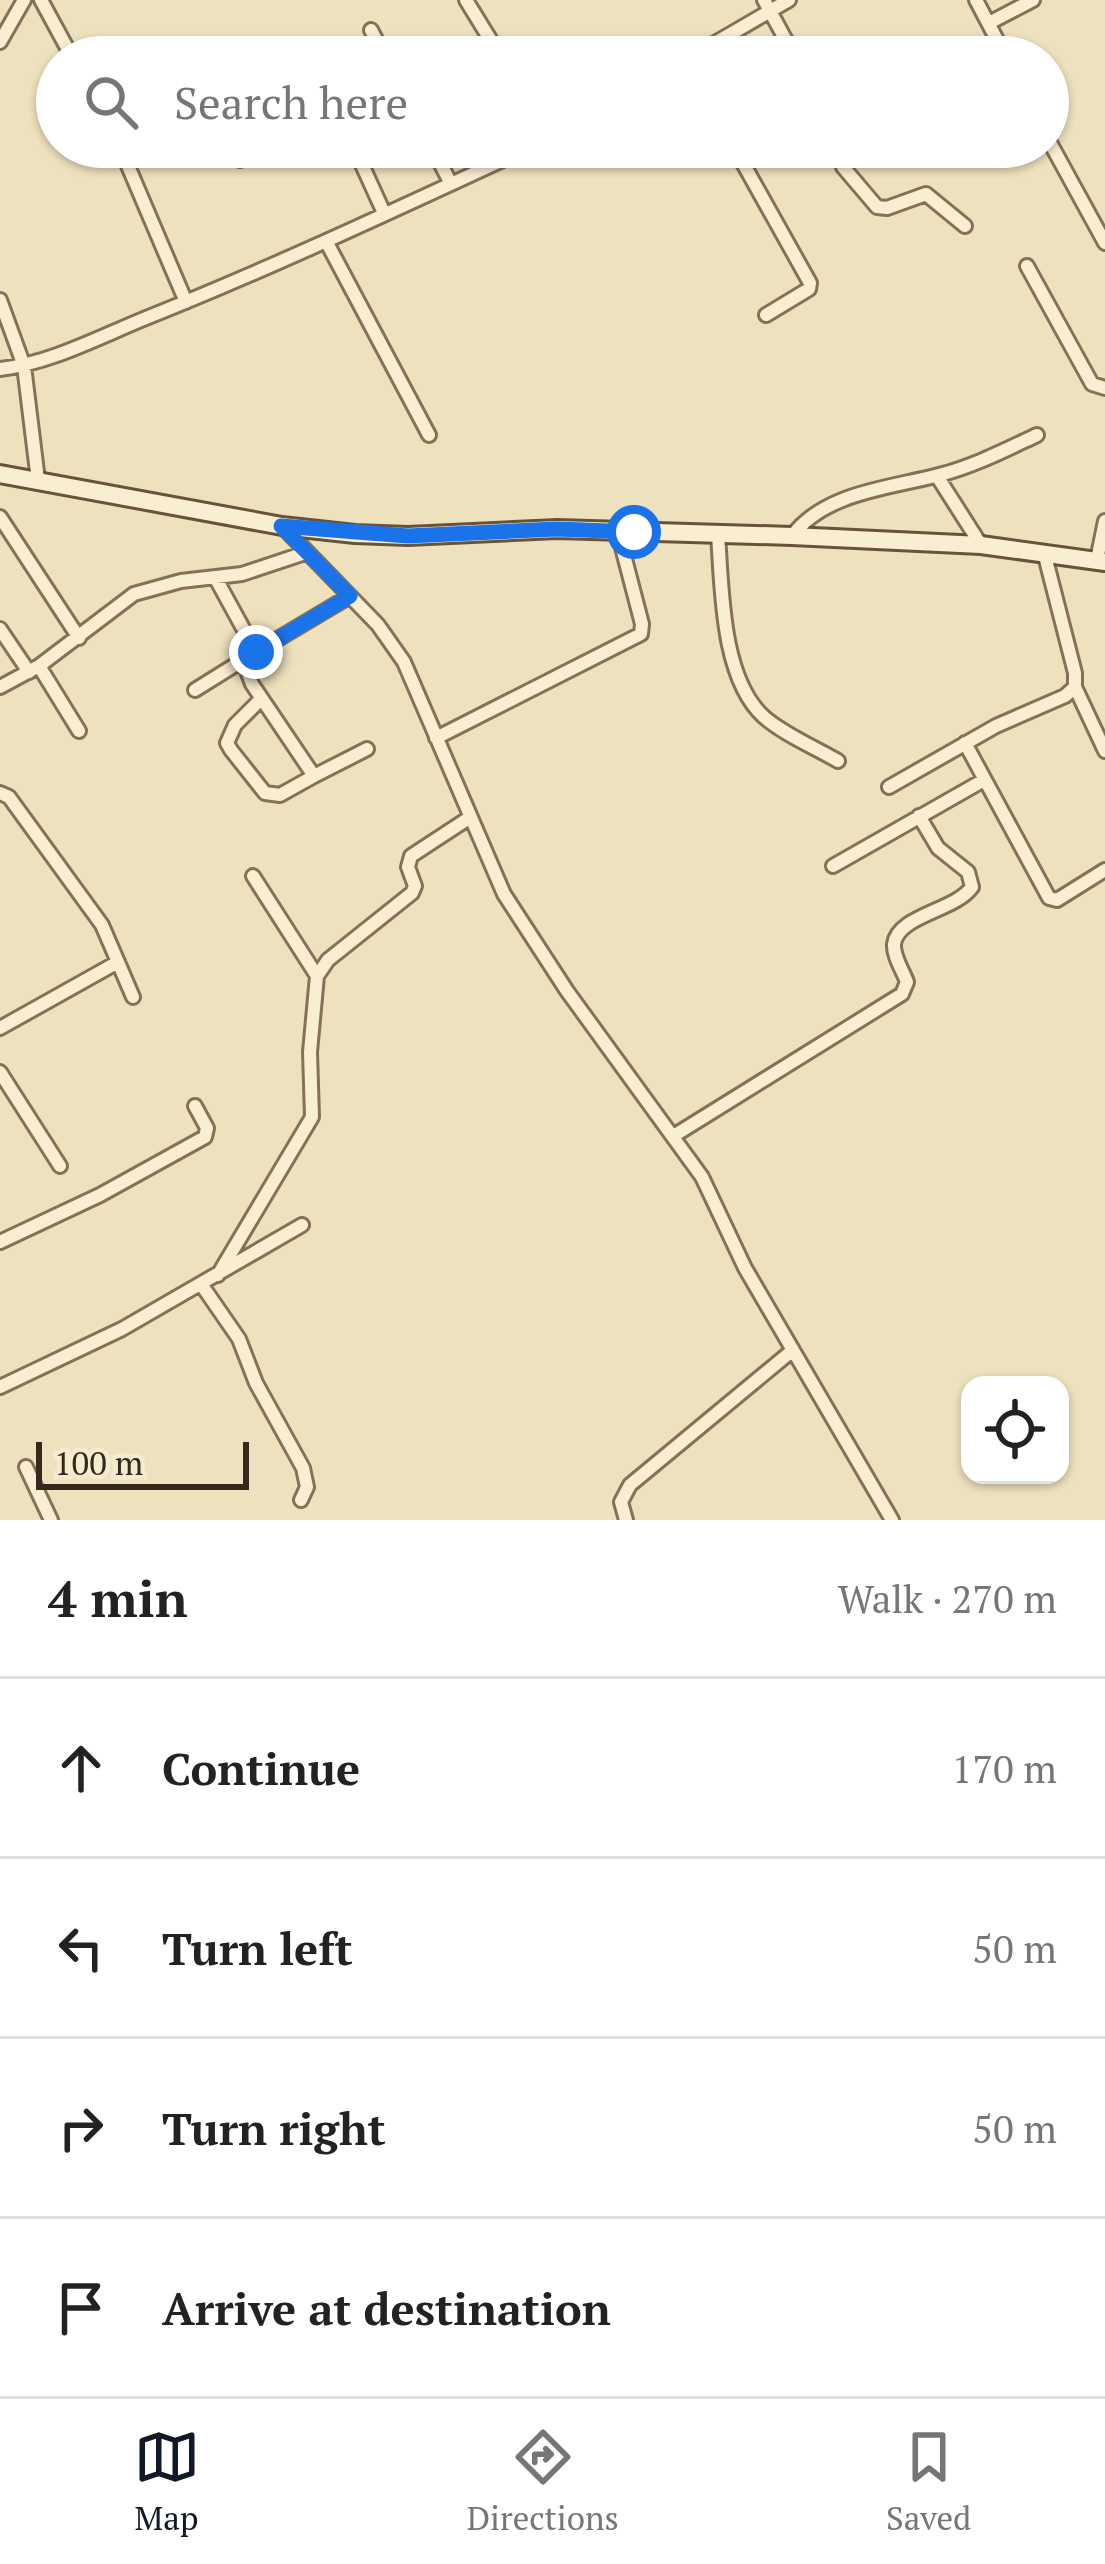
<!DOCTYPE html>
<html lang="en">
<head>
<meta charset="utf-8">
<style>
  body { margin:0; font-family:"PT Serif",serif; background:#f2f2f2; color:#222 }
  .controls { position:absolute; right:36px; bottom:36px; display:grid; overflow:hidden; border-radius:24px; box-shadow:0 3px 9px #0004 }
  .controls button { width:108px; height:108px; display:grid; place-items:center; padding:0; border:0; border-bottom:3px solid #e0e0e0; background:#fff; color:#222; font:60px sans-serif }
  .scale { position:absolute; left:36px; bottom:30px; width:213px; box-sizing:border-box; padding-left:12px; border:6px solid #35291c; border-top:0; font-size:33px; line-height:42px; white-space:nowrap; color:#35291c; -webkit-text-stroke:9px #f5ebce; paint-order:stroke }
  .stop { position:absolute; width:36px; height:36px; margin:-27px; border:9px solid #1a73e8; border-radius:50%; background:#fff }
  .stop.end { background:#1a73e8; border-color:#fff; box-shadow:0 3px 12px #0008 }
  .list { margin:0; padding:0; list-style:none }
  h2 { display:flex; justify-content:space-between; align-items:center; height:156px; margin:0; padding:0 48px; font-size:51px }
  h2 small { font-size:39px; font-weight:400; color:#767676 }
  .list li { display:grid; grid-template-columns:78px 1fr auto; gap:36px; align-items:center; box-sizing:border-box; height:180px; padding:0 48px; border-top:3px solid #e0e0e0 }
  .list b { display:block; font-size:45px; white-space:nowrap }
  .list em { font-size:39px; font-style:normal; color:#767676 }
  .icon { flex:none; width:66px; height:66px; fill:none; stroke:currentColor; stroke-width:2; stroke-linecap:round; stroke-linejoin:round }
  .map { position:relative; flex:none; width:1105px; height:1520px; overflow:hidden }
  .search { position:absolute; background:#fff; box-shadow:0 3px 9px #0004; left:36px; right:36px; top:36px; height:132px; display:flex; align-items:center; gap:30px; box-sizing:border-box; padding:0 42px; border-radius:66px; color:#767676; font-size:45px }
  .sheet { height:876px; background:#fff }
  nav { display:flex; justify-content:space-around; align-items:center; box-sizing:border-box; height:168px; border-top:3px solid #e0e0e0; background:#fff; font-size:33px; color:#767676 }
  nav a { display:grid; justify-items:center; gap:6px }
  nav .on { color:#111827 }
  .map>svg:first-child { display:block }
  .lines { fill:none; stroke-linecap:round; stroke-linejoin:round }
  .street-casing { stroke:#867157; stroke-width:18 }
  .secondary-casing { stroke:#68523a; stroke-width:22 }
  .street { stroke:#f9eed1; stroke-width:12 }
  .secondary { stroke:#f9eed1; stroke-width:16 }
  .route { stroke:#1a73e8; stroke-width:15 }
</style>
</head>
<body>
<div class="map">
<svg width="1105" height="1520" viewBox="0 0 1105 1520">
  <rect width="100%" height="100%" fill="#eee1be"/>
  <g class="lines">
    <g class="street-casing">
      <path id="street" d="M41 0 72 57
        M466 0 501 57
        M764 0 795 57
        M976 0 1006 57
        M989 23 1033 0
        M371 30 385 57
        M0 42 24 0
        M308 45 314 57
        M691 57 789 0
        M1048 139 1105 243
        M120 147 186 302
        M229 147 240 160 266 147
        M354 147 384 213
        M432 147 451 184
        M734 147 810 283 809 289 766 315
        M851 147 842 161 843 167 877 207 887 208 926 194 965 226
        M326 241 429 435
        M1027 266 1092 384 1105 388
        M0 300 24 366 38 480
        M0 369C51 363 99 337 146 318 276 266 403 206 531 147
        M937 476 981 545
        M0 517 79 638
        M282 526 378 625 404 662 504 894 567 991 702 1177 745 1268 892 1520
        M718 535C722 588 721 678 764 717 785 735 814 747 838 761
        M792 536C825 492 890 488 939 475 974 466 1005 450 1037 435
        M1097 560 1105 521
        M0 629 29 672
        M256 652 350 596
        M243 660 252 684 314 776 367 749
        M39 666 79 731
        M0 687 39 666 134 594 181 581 242 574 305 553
        M1075 687 1105 751
        M195 690 256 652 215 577
        M261 699 235 725 227 743 231 750 265 793 280 795 314 776
        M436 738 641 634 642 624 618 532
        M965 743 1049 898 1057 900 1105 870
        M889 787 996 726 1065 696 1075 687V673L1044 552
        M0 793 9 797 102 925 133 997
        M833 866 984 780
        M253 876 317 976
        M0 1028 118 962
        M0 1072 60 1166
        M675 1135 902 994 907 982C903 971 893 956 894 944 898 915 955 911 972 887L968 872 938 848 919 816
        M0 1242 100 1195 205 1137 207 1128 195 1106
        M218 1275 312 1117 310 1052 317 976 328 960 412 893 415 886 408 867 411 856 469 818
        M201 1284 239 1339 256 1383 303 1468 307 1487 301 1500
        M0 1387 122 1329 302 1225
        M26 1467 51 1520
        M626 1520 621 1502 630 1485 793 1350"/>
    </g>
    <g class="secondary-casing">
      <path id="secondary" d="M0 474 282 526 355 534 408 536 557 529 792 536 981 545 1105 562"/>
    </g>
    <use href="#street" class="street"/>
    <use href="#secondary" class="secondary"/>
  </g>
  <g class="lines">
    <path class="route" d="M256 652 350 596 281 526 408 536 557 529 634 532"/>
  </g>
</svg>
<div class="controls">
<button><svg class="icon" aria-label="locate" viewBox="0 0 24 24"><circle cx="12" cy="12" r="6"/><path d="M12 2v4M12 18v4M2 12h4M18 12h4"/></svg></button>
</div>
<div class="scale">100 m</div>
<div class="stop" style="left:634px;top:532px"></div>
<div class="stop end" style="left:256px;top:652px"></div>
<div class="search"><svg class="icon" aria-label="search" viewBox="0 0 24 24"><circle cx="10" cy="10" r="6"/><path d="M15 15l6 6"/></svg>Search here</div>
</div>
<section class="sheet">
<h2>4 min<small>Walk · 270 m</small></h2>
<ul class="list">
<li><svg class="icon" aria-label="ahead" viewBox="0 0 24 24"><path d="M12 20V5M6 11l6-6 6 6"/></svg><div><b>Continue</b></div><em>170 m</em></li>
<li><svg class="icon" aria-label="left" viewBox="0 0 24 24"><path d="M17 20v-9H6M10 6l-5 5 5 5"/></svg><div><b>Turn left</b></div><em>50 m</em></li>
<li><svg class="icon" aria-label="right" viewBox="0 0 24 24"><path d="M7 20v-9h11M14 6l5 5-5 5"/></svg><div><b>Turn right</b></div><em>50 m</em></li>
<li><svg class="icon" aria-label="arrive" viewBox="0 0 24 24"><path d="M6 21V4h12l-3 4 3 4H6"/></svg><div><b>Arrive at destination</b></div></li>
</ul>
</section>
<nav>
<a class="on"><svg class="icon" aria-label="map" viewBox="0 0 24 24"><path d="M3 6l6-2 6 2 6-2v14l-6 2-6-2-6 2zM9 4v14M15 6v14"/></svg>Map</a>
<a><svg class="icon" aria-label="directions" viewBox="0 0 24 24"><path d="M12 3l9 9-9 9-9-9zM9 14v-3h6M13 9l2 2-2 2"/></svg>Directions</a>
<a><svg class="icon" aria-label="saved" viewBox="0 0 24 24"><path d="M7 4h10v16l-5-4-5 4z"/></svg>Saved</a>
</nav>
</body>
</html>
